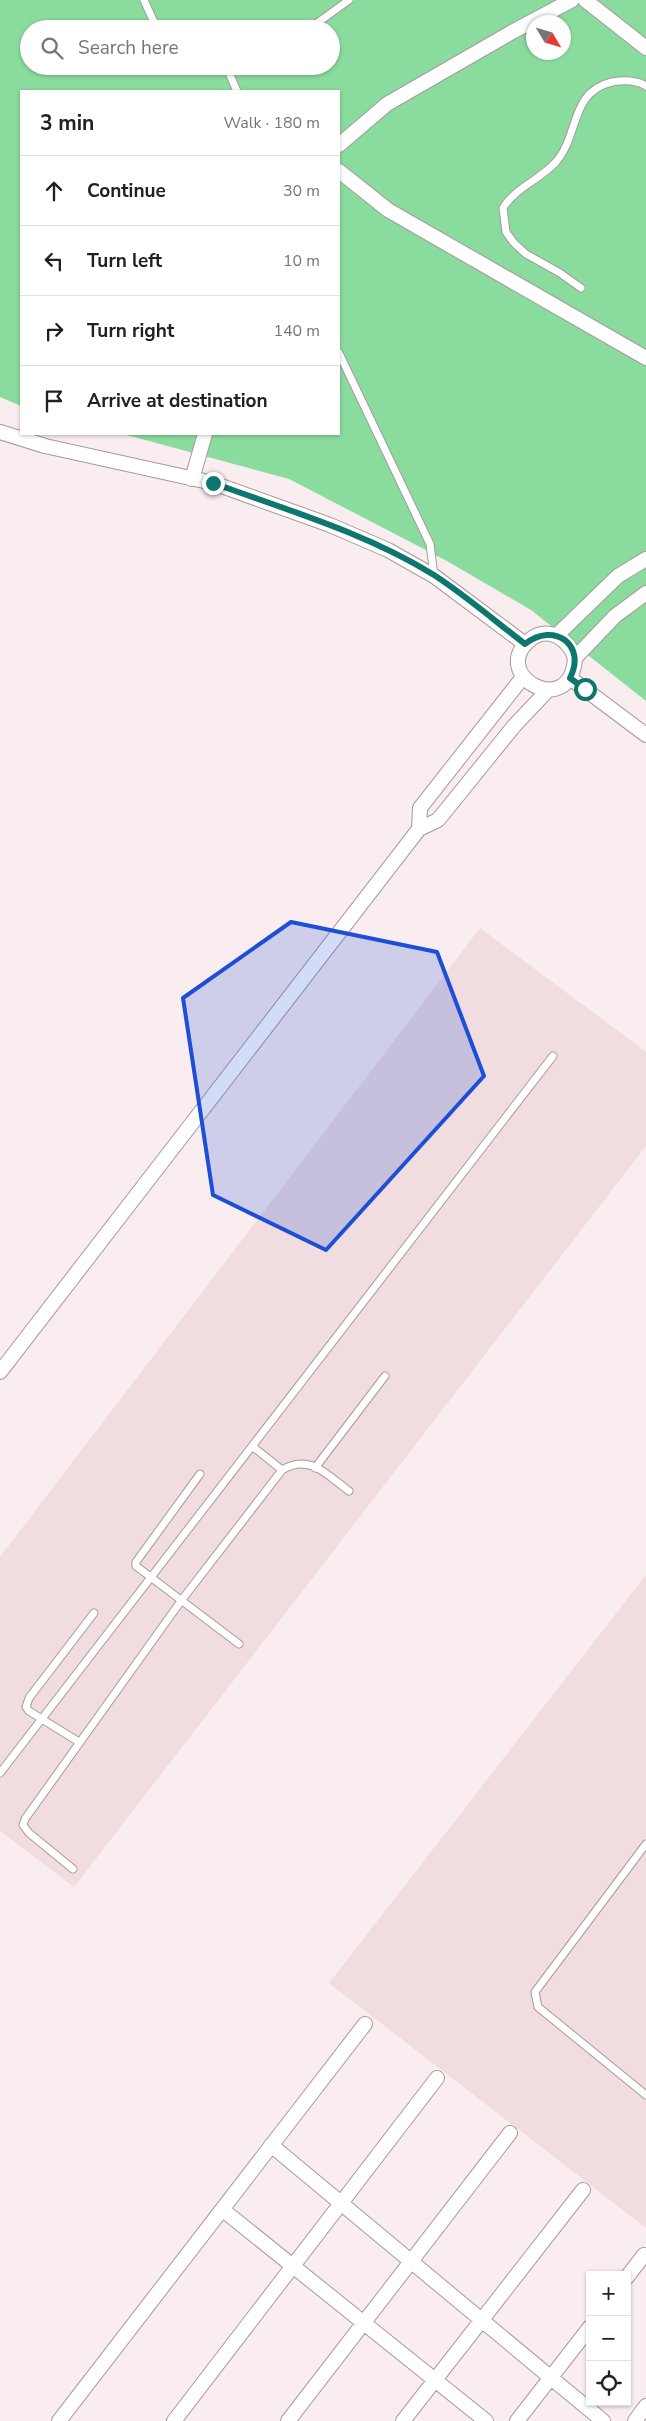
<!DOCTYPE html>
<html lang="en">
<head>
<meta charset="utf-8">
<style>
  body { margin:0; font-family:"Nunito Sans",sans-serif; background:#f6f6f6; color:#202124 }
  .controls { position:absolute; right:15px; bottom:15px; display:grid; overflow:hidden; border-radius:0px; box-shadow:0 1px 4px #0004 }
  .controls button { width:45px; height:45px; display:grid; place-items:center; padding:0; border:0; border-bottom:1px solid #e0e0e0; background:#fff; color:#202124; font:25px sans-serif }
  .compass { position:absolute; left:526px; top:15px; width:45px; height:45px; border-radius:50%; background:#fff; box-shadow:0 1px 4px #0004; rotate:128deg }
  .stop { position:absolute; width:15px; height:15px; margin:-11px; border:4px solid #0f766e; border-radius:50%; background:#fff }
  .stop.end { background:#0f766e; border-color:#fff; box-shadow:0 1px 5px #0008 }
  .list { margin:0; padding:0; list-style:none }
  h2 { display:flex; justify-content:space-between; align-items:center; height:65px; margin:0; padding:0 20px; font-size:21px }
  h2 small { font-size:16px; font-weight:400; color:#757577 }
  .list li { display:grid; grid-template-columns:32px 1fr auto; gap:15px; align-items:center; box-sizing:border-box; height:70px; padding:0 20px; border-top:1px solid #e0e0e0 }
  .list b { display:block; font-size:19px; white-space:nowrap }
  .list em { font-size:16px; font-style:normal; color:#757577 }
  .icon { flex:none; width:28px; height:28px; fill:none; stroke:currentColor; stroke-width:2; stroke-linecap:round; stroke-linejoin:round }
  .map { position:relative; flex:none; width:646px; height:2421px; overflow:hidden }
  .search { position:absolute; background:#fff; box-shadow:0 1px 4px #0004; left:20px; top:20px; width:320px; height:55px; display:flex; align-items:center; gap:12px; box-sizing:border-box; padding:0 18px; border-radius:28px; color:#757577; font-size:19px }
  .panel { position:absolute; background:#fff; box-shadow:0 1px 4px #0004; left:20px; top:90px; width:320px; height:345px; border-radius:0px }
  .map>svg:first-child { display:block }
  .built { fill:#f1dcdf }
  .green { fill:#8adb9e; fill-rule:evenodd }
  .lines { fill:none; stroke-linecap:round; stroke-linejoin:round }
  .service-casing { stroke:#a69a9c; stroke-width:9 }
  .minor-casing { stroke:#a69a9c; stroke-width:16 }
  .service { stroke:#fff; stroke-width:7 }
  .minor { stroke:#fff; stroke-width:14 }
  .route { stroke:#0f766e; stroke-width:6 }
  .marked { fill:#1d4ed8; fill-opacity:0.2; stroke:#1d4ed8; stroke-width:4; stroke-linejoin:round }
</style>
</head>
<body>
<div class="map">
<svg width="646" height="2421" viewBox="0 0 646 2421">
  <rect width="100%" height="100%" fill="#faedef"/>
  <path class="built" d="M480 928 646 1052V1146L74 1887 0 1831V1557Z
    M646 1575V2228L329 1983Z"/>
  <path class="green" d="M0 0H646V701L531 610 447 561 289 479 123 434H339V91H21V406L0 397ZM534 22H564V52H534ZM29 29H331V66H29Z"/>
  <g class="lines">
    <g class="service-casing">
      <path id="service" d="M144 0 153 20 159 29
        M309 29 349 0
        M226 66 237 91
        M581 288 560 273 526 254 514 243 506 232 503 208C515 188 539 180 555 163 580 136 569 92 612 82 624 80 636 80 646 86
        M339 353 430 544 434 576
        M252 1446 282 1470
        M315 1468 385 1376
        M200 1474 136 1562V1566L239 1644
        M79 1742 29 1711 26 1707 29 1698 94 1613
        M0 1773 553 1056
        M646 1844 535 1992 538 2007 646 2095
        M73 1869 29 1833 23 1825 25 1819 181 1601 282 1470C309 1453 327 1475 349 1491"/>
    </g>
    <g class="minor-casing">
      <path id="minor" d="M585 0 646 48
        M339 145 387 104 512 32 572 0
        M339 171 388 210 646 358
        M0 432 45 446 213 483 330 525 388 550 434 576 525 644
        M192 479 205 434
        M557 635 618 576 646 559
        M575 658C569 640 549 625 531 639 486 674 571 722 575 658L615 616 646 593
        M570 678 646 735
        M419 829 420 808 523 677
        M0 1372 419 829 438 820 514 726 548 690
        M271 2145 603 2421
        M223 2210 486 2421
        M627 2277 644 2255
        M59 2421 365 2024
        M174 2421 437 2078
        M288 2421 510 2133
        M403 2421 583 2190
        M517 2421 590 2327
        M635 2421 646 2406"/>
    </g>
    <use href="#service" class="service"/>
    <use href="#minor" class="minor"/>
  </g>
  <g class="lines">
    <path class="route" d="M213 483C287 510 366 533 434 575 465 595 495 621 525 644 554 621 587 645 570 678L585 689"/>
  </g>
  <path class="marked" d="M291 922 437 952 484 1076 326 1250 213 1195 183 998Z"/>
</svg>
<div class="controls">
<button>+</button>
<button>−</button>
<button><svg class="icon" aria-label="locate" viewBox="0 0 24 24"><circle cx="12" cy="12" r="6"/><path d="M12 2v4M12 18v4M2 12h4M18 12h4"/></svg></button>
</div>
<svg class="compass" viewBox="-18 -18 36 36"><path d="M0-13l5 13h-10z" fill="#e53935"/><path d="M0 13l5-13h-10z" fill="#757577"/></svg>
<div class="stop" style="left:585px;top:689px"></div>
<div class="stop end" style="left:213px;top:483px"></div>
<div class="search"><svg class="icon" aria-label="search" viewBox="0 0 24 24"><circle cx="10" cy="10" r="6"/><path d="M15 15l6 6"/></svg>Search here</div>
<section class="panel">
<h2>3 min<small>Walk · 180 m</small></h2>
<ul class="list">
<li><svg class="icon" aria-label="ahead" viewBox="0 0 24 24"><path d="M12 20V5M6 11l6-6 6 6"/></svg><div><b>Continue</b></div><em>30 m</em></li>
<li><svg class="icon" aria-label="left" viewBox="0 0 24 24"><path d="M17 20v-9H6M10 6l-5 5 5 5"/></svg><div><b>Turn left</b></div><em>10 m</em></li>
<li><svg class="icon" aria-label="right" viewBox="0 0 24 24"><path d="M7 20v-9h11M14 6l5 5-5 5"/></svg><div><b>Turn right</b></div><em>140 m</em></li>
<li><svg class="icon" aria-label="arrive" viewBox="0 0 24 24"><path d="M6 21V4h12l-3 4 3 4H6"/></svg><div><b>Arrive at destination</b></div></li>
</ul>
</section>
</div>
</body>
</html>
